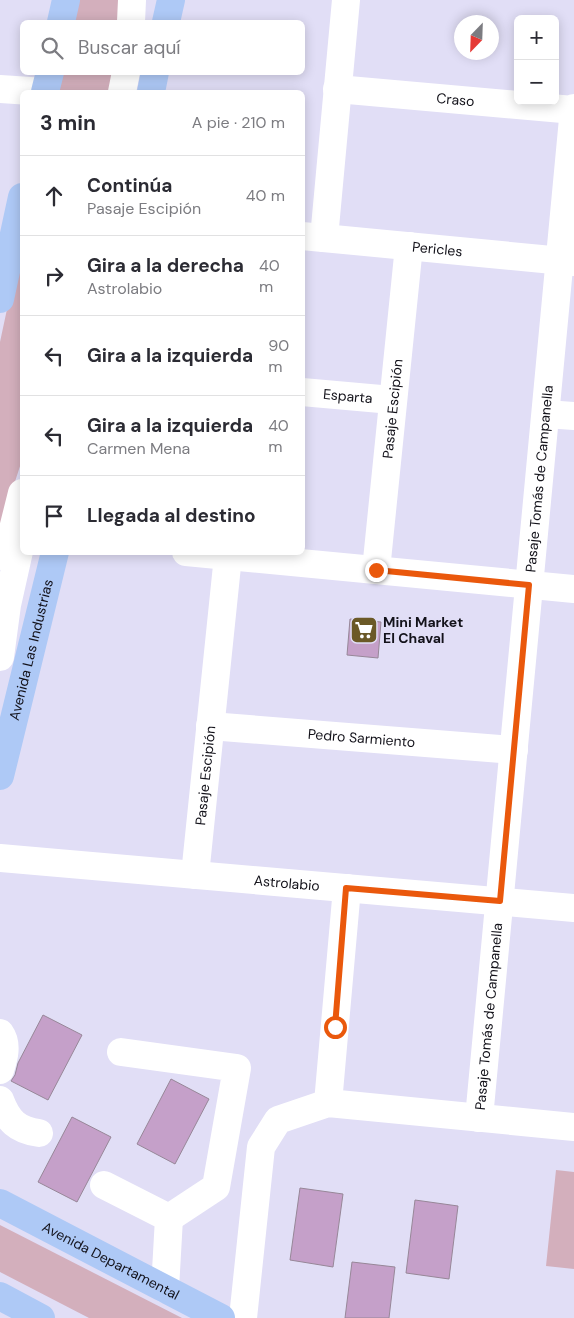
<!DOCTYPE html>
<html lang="es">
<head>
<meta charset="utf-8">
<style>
  body { margin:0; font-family:"DM Sans",sans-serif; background:#f2f2f3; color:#2b2b33 }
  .controls { position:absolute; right:15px; top:15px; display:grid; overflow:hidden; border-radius:8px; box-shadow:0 2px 12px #0003 }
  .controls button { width:45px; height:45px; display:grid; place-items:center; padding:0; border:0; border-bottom:1px solid #e1e1e2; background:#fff; color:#2b2b33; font:25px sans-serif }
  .compass { position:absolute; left:454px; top:15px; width:45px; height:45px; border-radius:50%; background:#fff; box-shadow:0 2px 12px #0003; rotate:203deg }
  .stop { position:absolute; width:15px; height:15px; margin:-11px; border:4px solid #ea580c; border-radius:50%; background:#fff }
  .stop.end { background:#ea580c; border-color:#fff; box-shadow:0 1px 5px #0008 }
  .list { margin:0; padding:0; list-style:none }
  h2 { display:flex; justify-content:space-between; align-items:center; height:65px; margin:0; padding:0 20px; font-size:21px }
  h2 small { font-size:16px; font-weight:400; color:#7c7c81 }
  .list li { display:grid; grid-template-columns:32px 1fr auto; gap:15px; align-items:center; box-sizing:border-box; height:80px; padding:0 20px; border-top:1px solid #e1e1e2 }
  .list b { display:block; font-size:19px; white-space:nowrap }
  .list p { margin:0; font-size:16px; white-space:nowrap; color:#7c7c81 }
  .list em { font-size:16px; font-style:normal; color:#7c7c81 }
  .icon { flex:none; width:28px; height:28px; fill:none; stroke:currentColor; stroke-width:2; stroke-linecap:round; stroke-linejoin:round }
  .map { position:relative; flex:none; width:574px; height:1318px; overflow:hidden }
  .search { position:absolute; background:#fff; box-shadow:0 2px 12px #0003; left:20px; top:20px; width:285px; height:55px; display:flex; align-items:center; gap:12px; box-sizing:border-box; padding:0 18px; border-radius:8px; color:#7c7c81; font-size:19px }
  .panel { position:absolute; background:#fff; box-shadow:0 2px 12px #0003; left:20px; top:90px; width:285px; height:465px; border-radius:8px }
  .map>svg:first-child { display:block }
  .green { fill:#d3afbc }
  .building { fill:#c5a0c9; stroke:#978798 }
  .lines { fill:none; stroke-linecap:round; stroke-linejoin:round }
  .minor { stroke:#fff; stroke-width:28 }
  .major { stroke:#aec9f6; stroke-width:28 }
  .route { stroke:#ea580c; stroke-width:6 }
  .labels { text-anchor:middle; stroke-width:4; stroke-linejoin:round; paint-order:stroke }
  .street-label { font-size:14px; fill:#13121a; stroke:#e1def6 }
  .poi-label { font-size:14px; font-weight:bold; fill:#13121a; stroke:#e1def6; text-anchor:start }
</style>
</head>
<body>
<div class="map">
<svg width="574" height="1318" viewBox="0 0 574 1318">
  <rect width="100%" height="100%" fill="#e1def6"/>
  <path class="green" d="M75 0H119L122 22H70Z
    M59 73H115L111 92H55Z
    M22 239V460L0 528V342Z
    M556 1170 574 1172V1269L546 1266Z
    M0 1225 182 1318H89L0 1272Z"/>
  <path class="building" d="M350 619 381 622 378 658 347 655Z
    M43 1015 82 1035 48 1100 11 1081 15 1075 18 1063Z
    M171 1079 209 1099 175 1164 137 1144Z
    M72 1117 111 1137 77 1202 38 1182Z
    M300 1188 343 1194 333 1267 290 1260Z
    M415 1200 458 1206 449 1279 406 1273Z
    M352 1262 395 1267 389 1318H345Z"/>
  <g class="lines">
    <g class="minor">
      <path d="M131 22 132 0"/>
      <path d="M0 89 45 92"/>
      <path id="s1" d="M337 89 574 110"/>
      <path d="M122 92 126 72"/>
      <path id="s2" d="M302 236 574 262"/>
      <path d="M324 238 346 0"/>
      <path id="s3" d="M302 392 392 400"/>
      <path d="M546 414 574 416"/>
      <path d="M186 552 574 589"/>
      <path d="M6 557 22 493"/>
      <path id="s4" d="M376 570 409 246"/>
      <path d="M0 657 7 605 22 538"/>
      <path id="s5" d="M210 726 514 750"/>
      <path id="s6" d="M0 858 574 908"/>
      <path id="s7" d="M195 875 228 556"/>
      <path d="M0 1033C8 1044 4 1058 0 1070"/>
      <path d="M121 1052 237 1068 216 1187 169 1218"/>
      <path d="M0 1100C8 1121 17 1130 39 1133"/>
      <path d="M328 1103 347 888"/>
      <path id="s8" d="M479 1118 574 108"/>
      <path d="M104 1185 169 1218 165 1289"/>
      <path d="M243 1318 261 1147 278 1120 328 1103 574 1127"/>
    </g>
    <g class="major">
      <path d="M61 22 66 0"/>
      <path d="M166 22 171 0"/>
      <path d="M45 92 50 72"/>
      <path d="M151 92 155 72"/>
      <path d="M0 299 22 197"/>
      <path id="s9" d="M0 776 55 552"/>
      <path id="s10" d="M0 1203 221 1318"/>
      <path d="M0 1296 41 1318"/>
    </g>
  </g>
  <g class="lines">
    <path class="route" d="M335 1027 346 888 500 901 529 585 376 570"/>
  </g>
  <defs>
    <g id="supermarket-square" transform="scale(1.4375)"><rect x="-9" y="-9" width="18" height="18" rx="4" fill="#6b5927" stroke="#e1def6"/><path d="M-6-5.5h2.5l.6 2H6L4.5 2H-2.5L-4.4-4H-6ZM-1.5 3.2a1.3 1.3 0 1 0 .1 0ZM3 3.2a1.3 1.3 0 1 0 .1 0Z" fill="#fff"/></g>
  </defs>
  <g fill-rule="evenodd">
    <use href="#supermarket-square" x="364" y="630"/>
  </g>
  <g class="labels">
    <g class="street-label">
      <text dy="5" stroke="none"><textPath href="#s1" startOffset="119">Craso</textPath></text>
      <text dy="5" stroke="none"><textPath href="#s2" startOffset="136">Pericles</textPath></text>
      <text dy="5" stroke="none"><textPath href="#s3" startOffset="46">Esparta</textPath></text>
      <text dy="5" stroke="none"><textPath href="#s4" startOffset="162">Pasaje Escipión</textPath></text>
      <text dy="5" stroke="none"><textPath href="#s8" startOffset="642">Pasaje Tomás de Campanella</textPath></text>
      <text dy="5" stroke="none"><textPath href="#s9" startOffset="130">Avenida Las Industrias</textPath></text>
      <text dy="5" stroke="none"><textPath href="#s5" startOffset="152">Pedro Sarmiento</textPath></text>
      <text dy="5" stroke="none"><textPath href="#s7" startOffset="100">Pasaje Escipión</textPath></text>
      <text dy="5" stroke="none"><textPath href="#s6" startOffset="288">Astrolabio</textPath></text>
      <text dy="5" stroke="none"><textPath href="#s8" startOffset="102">Pasaje Tomás de Campanella</textPath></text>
      <text dy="5" stroke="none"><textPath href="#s10" startOffset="125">Avenida Departamental</textPath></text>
    </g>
    <g class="poi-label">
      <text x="383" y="627">Mini Market<tspan x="383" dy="16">El Chaval</tspan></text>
    </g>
  </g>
</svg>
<div class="controls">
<button>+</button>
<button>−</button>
</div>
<svg class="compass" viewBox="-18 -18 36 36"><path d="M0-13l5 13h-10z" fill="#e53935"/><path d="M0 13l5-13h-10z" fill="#7c7c81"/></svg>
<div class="stop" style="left:335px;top:1027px"></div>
<div class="stop end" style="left:376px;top:570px"></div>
<div class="search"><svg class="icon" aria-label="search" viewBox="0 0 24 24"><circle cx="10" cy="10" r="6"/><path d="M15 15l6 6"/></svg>Buscar aquí</div>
<section class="panel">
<h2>3 min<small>A pie · 210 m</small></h2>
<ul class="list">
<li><svg class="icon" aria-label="ahead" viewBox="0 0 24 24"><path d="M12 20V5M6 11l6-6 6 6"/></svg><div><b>Continúa</b><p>Pasaje Escipión</p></div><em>40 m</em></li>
<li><svg class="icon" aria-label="right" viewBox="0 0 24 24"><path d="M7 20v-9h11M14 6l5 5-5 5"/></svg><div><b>Gira a la derecha</b><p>Astrolabio</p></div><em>40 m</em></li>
<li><svg class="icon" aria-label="left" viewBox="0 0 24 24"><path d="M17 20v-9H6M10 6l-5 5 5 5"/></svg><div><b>Gira a la izquierda</b></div><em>90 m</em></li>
<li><svg class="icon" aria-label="left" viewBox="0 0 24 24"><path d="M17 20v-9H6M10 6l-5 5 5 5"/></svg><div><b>Gira a la izquierda</b><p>Carmen Mena</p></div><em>40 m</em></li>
<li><svg class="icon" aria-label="arrive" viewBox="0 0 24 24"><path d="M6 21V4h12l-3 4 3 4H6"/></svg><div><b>Llegada al destino</b></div></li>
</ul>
</section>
</div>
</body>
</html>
